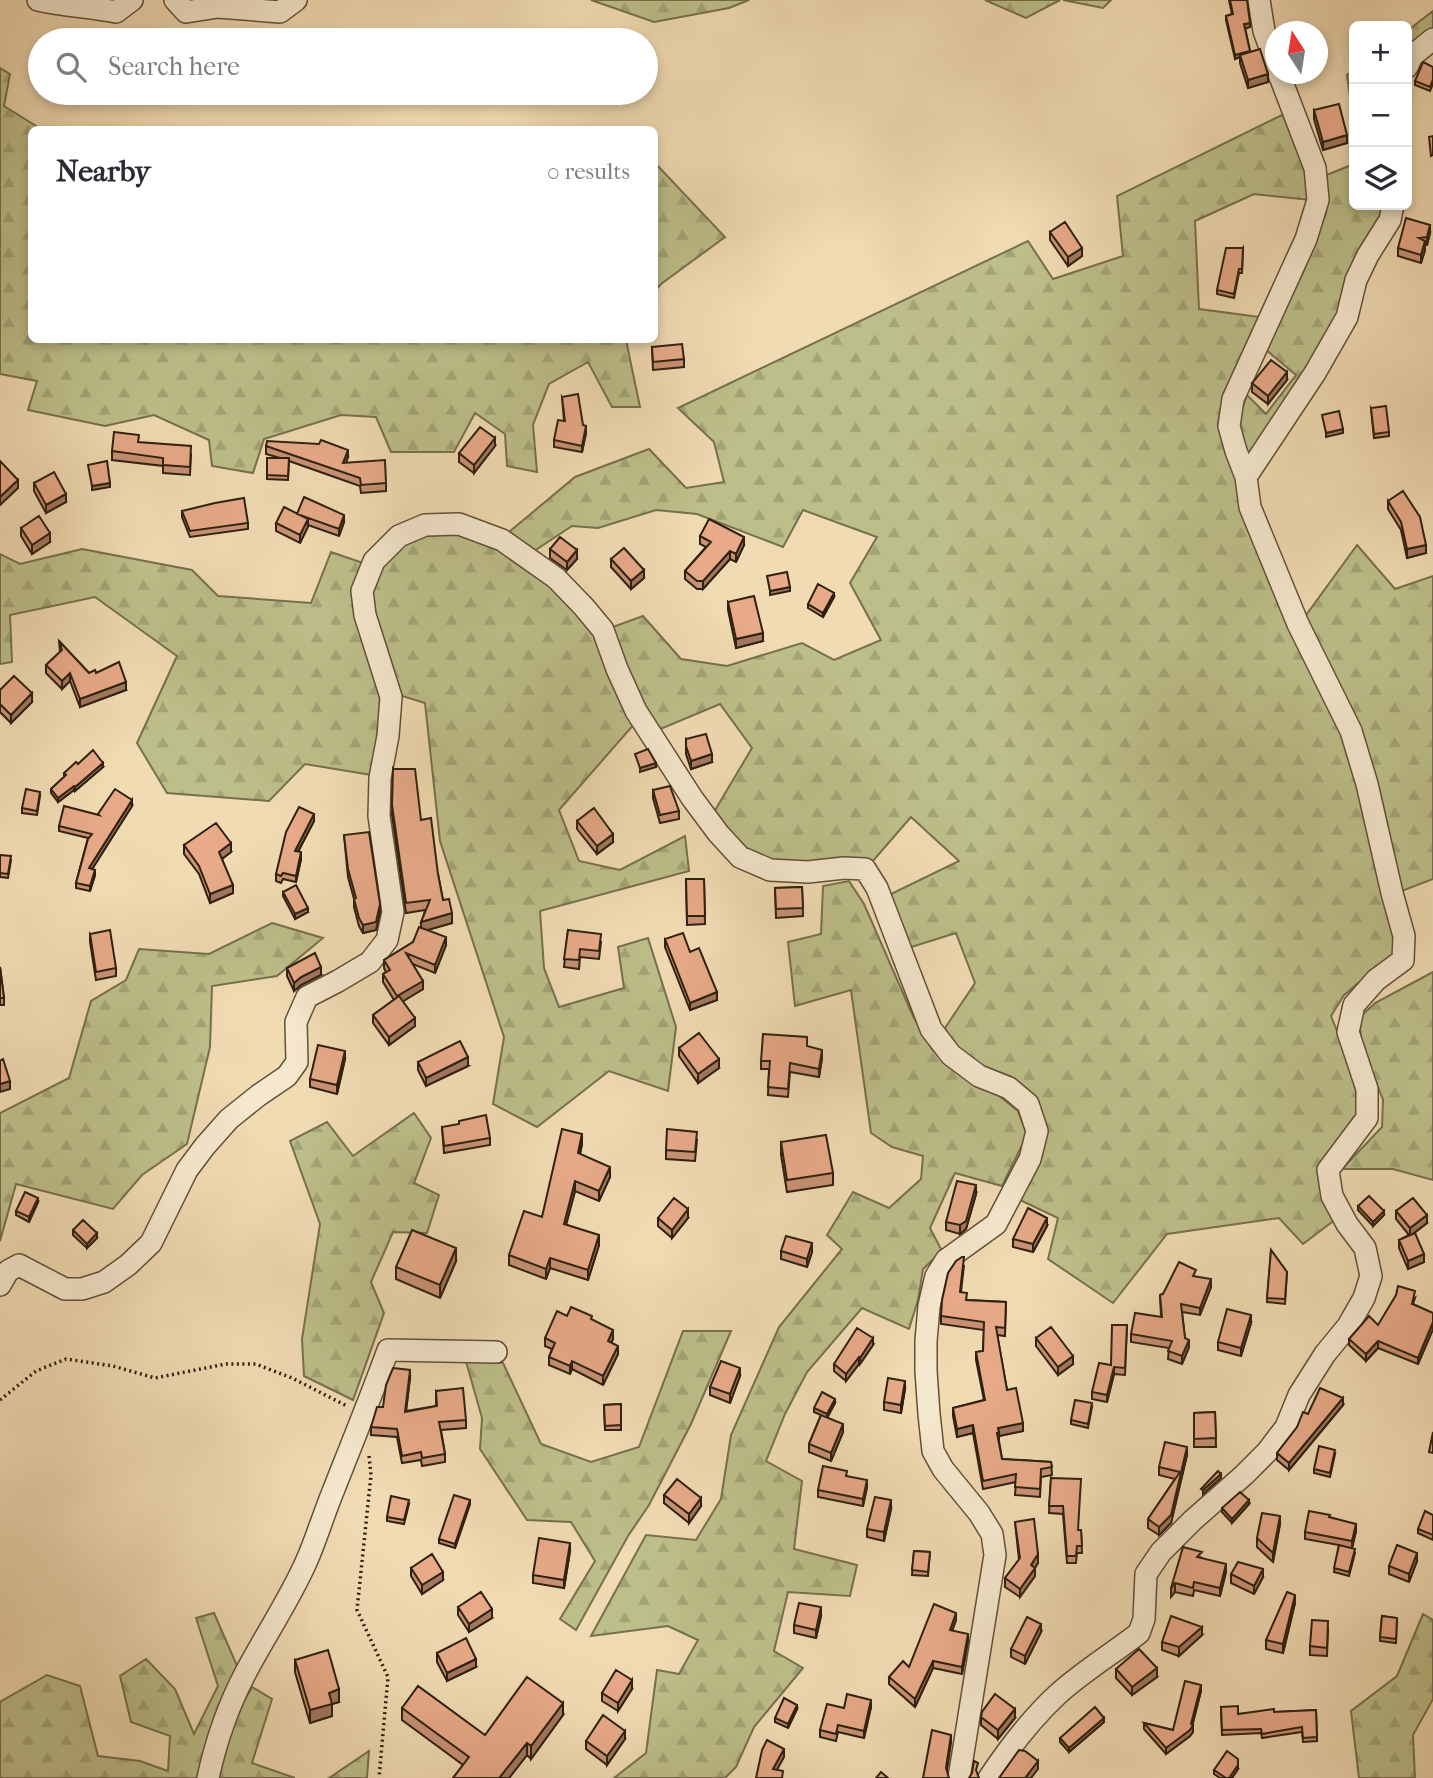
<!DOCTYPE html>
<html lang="en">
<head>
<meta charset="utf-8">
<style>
  body { margin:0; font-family:"IM FELL French Canon",serif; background:#f2f2f3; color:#2b2b33 }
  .controls { position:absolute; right:21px; top:21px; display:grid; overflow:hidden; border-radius:10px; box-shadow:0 4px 10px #0003 }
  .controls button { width:63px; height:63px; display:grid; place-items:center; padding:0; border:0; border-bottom:2px solid #e1e1e2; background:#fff; color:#2b2b33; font:35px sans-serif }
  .compass { position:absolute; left:1265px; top:21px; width:63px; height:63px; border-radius:50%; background:#fff; box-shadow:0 4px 10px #0003; rotate:348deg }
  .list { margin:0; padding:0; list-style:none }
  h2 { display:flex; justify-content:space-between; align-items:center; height:91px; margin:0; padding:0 28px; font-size:30px }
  h2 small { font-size:23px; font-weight:400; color:#7c7c81 }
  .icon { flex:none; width:38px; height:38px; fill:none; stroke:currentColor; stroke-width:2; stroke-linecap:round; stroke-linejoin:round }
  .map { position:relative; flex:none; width:1433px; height:1778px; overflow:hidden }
  .search { position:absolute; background:#fff; box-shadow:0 4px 10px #0003; left:28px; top:28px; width:630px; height:77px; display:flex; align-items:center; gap:18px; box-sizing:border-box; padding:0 24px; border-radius:38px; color:#7c7c81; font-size:26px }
  .panel { position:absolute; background:#fff; box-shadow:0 4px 10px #0003; left:28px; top:126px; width:630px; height:217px; border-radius:10px }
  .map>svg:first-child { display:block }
  .forest { fill:url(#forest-firs); stroke:#76704c; stroke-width:2 }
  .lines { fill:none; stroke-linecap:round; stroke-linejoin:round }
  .minor-casing { stroke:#605038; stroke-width:24 }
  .path { stroke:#2f210f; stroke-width:3.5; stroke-dasharray:2 3.5; stroke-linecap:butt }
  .minor { stroke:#f6e8ce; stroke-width:21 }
  .wall { fill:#c89276; stroke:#2f210f; stroke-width:2 }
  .shaded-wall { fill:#a27760; stroke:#2f210f; stroke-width:2 }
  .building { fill:#e8aa89; stroke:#2f210f; stroke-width:2 }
</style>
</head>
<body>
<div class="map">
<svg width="1433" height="1778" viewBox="0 0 1433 1778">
  <defs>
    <pattern id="forest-firs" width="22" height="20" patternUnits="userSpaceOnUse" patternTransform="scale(1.75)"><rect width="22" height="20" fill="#bdbf8a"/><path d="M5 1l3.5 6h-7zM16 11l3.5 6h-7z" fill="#a3a476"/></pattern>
  </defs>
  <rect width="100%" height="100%" fill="#f1dbb3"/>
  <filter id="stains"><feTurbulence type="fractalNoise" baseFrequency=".00286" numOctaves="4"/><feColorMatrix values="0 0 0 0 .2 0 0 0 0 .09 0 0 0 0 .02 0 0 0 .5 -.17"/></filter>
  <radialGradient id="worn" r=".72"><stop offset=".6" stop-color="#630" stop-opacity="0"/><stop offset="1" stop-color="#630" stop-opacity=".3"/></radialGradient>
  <path class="forest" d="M591 0H749L729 8 654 22Z
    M985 0H1060L1026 18Z
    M1063 0H1111L1103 8Z
    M1433 11V29L1420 38 1407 56V31Z
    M0 68 10 74 4 106 41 129 32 130V340H626L640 407H612L588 362 549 384 533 425 537 472 507 466 505 434 475 413 454 452H391L376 417 341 415 264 439 253 473 212 466 209 440 154 415 105 426 28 410 37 381 0 374Z
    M1354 70V124L1347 75Z
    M1284 114 1308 169 1310 200 1254 194 1195 221 1199 309 1260 317 1224 393 1218 423 1226 455 1343 731 1360 791 1377 875 1395 935 1394 954 1344 995 1331 1016 1361 1091 1357 1118 1317 1169 1323 1195 1336 1219 1303 1244 1279 1218 1167 1234 1113 1303 1048 1259 1058 1218 1020 1200 1040 1162 1044 1133 1034 1099 1012 1077 981 1065 956 1047 945 1028 975 983 956 933 908 948 889 895 959 861 911 817 872 862 808 864 777 862 747 853 714 812 752 748 720 704 658 730 637 691 610 628 643 616 681 659 727 666 802 643 834 660 881 640 850 583 877 537 803 510 783 547 697 514 656 510 598 528 572 526 534 551 509 532 575 477 649 449 686 488 724 482 714 442 678 408 1028 241 1053 279 1123 256 1117 196Z
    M655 163 725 237 661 284 655 291Z
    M1354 164V205H1388L1343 314 1249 460 1238 421 1247 395 1266 414 1296 375 1265 349 1304 270 1326 213 1324 176Z
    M437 529 471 531 560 590 600 635 635 723 559 810 579 861 620 870 685 836 689 871 540 911 544 968 559 1007 624 988 618 947 648 938 676 1027 668 1091 609 1071 537 1127 493 1104 504 1037 440 841 425 703 402 696 390 670 368 586 403 541Z
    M1357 545 1395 589 1433 576V879L1402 891 1391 848 1304 618Z
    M82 549 192 570 218 596 311 603 331 552 363 563 382 687 378 776 305 764 269 801 167 793 137 743 177 656 95 597 10 615 12 662 0 664V554L20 564Z
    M849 881 864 904 913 1016 932 1049 962 1074 998 1095 1018 1111 1027 1135 1002 1186 955 1173 930 1228 942 1251 923 1269 918 1300 909 1329 862 1308 807 1372 785 1414 766 1461 802 1481 794 1549 857 1565 850 1596 788 1592 774 1651 803 1668 754 1727 736 1767 725 1778H614L646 1753 657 1670 679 1674 698 1640 668 1626 591 1636 646 1535 696 1540 721 1499 731 1435 779 1327 842 1249 827 1235 853 1192 889 1208 921 1179 923 1156 892 1147 871 1133 851 990 795 1006 788 942 821 934 823 886Z
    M272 923 323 938 277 976 212 986 210 1047 187 1144 142 1175 113 1209 16 1184 0 1241V1113L69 1078 91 1001 126 980 139 949 209 954Z
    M1433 972V1180L1393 1169H1342L1382 1127 1383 1100 1362 1046 1359 1018 1375 1003Z
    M414 1113 431 1138 414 1183 439 1195 427 1233 393 1232 371 1282 384 1313 353 1400 304 1376 302 1339 320 1224 290 1141 327 1122 353 1156Z
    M683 1331H731L691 1424 649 1505 628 1536 576 1630 560 1619 595 1561 571 1522 527 1520 480 1449 482 1418 465 1358 503 1363 541 1444 591 1462 639 1447Z
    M214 1613 238 1668 201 1778H0V1702L47 1675 80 1686 98 1756 140 1761 168 1771 170 1736 131 1722 120 1676 146 1659 175 1689 194 1734 218 1686 196 1618Z
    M1423 1614 1433 1620V1699L1413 1735 1415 1778H1359L1351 1711 1397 1676Z
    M252 1687 272 1699 252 1763 295 1778H215L237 1713Z
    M369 1751 367 1778H329Z"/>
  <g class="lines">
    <g class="minor-casing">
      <path id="minor" d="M38 0C64 6 90 7 116 12L132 0
        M175 0 186 12 218 7 280 12 296 0
        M1259 0 1264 31 1276 64
        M1407 67 1412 56 1433 39
        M1246 477 1315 373 1347 317 1356 280 1368 255 1390 220 1393 205
        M0 1285 8 1271 19 1265 65 1289H82L104 1282 128 1265 151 1243 187 1170 205 1146 229 1119 259 1095 287 1076 297 1062 296 1022 307 997 338 981 370 962 387 940 393 912 379 816 380 778 388 736 391 697 365 615 362 591 374 561 399 536 425 525 459 524 502 540 556 578 584 607 603 630 617 669 636 711 692 798 718 833 740 857 770 870 808 872 844 868 865 869 877 888 931 1029 951 1055 979 1076 1009 1088 1028 1104 1037 1131 1030 1159 996 1224 946 1260 936 1276 929 1306 926 1341V1371L929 1414 933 1451 943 1469 979 1513 992 1534 995 1555 959 1778
        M208 1778C216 1741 228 1706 246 1672 266 1634 290 1599 307 1560 317 1537 324 1513 334 1489 352 1443 371 1397 388 1350L496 1352
        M989 1778C1009 1748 1030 1720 1057 1695 1082 1672 1112 1654 1139 1633L1144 1619 1146 1574 1161 1552 1193 1520 1244 1475 1267 1452 1286 1427 1299 1395 1325 1354 1348 1326 1364 1298 1371 1276 1365 1248 1347 1224 1332 1196 1328 1170 1367 1118V1089L1348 1032 1354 1005 1376 980 1403 960 1404 936 1392 893 1367 784 1351 731 1298 624 1250 507 1246 477 1236 451 1229 426 1233 399 1306 239 1318 200 1315 168 1279 74"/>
    </g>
    <path class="path" d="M0 1400 36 1371 66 1359 113 1366 155 1378 226 1364H256L292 1378 347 1406
      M369 1456 371 1475 357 1610 388 1677 379 1778"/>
    <use href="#minor" class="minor"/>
  </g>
  <path class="wall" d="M1229 0H1247L1250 27 1245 28 1250 51 1268 82 1248 88 1240 63V57L1235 59 1226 20V16L1232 14Z
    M1433 67V84L1430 91 1415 85V81Z
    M1314 110 1347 143 1323 150 1314 119Z
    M1050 232 1082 256 1068 266 1050 240Z
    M1430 233 1427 245H1425V250L1421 263 1398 256V248Z
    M1243 248 1242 273H1239L1234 298 1217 294V290Z
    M652 347 684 359V367L653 370Z
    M1287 380 1268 404 1252 392V383Z
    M562 397 583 425 586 433 582 452 554 447V440L564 421Z
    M1371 408 1389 432V436L1374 438Z
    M266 446 348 457 346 462 386 483V491L361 493 360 486 289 461 288 480 267 479V458H280L266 454Z
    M495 446 474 473 459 462V453Z
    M112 451 191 454 190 475 163 473V466L112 460Z
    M34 483 66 502 46 513 34 491Z
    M1388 501 1426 553 1407 558 1401 530 1388 509Z
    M182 511 248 523V529L190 537 182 517Z
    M298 514 344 522 339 536 308 525 300 543 276 531V523Z
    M21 528 50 542 32 554 21 536Z
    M700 536 744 545 736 562 730 559 703 589H697L685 579V571L706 547 700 544Z
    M550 549 577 559 567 570 550 558Z
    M611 559 644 578 631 589 611 567Z
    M834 597 823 617 808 608V604Z
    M728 602 763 641 736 648 728 610Z
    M59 641 89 673H96L126 690 80 707 70 681 62 689 46 673V665L60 652Z
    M0 690 32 702 11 723 0 712Z
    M686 739 712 762 691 769 686 754Z
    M78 764 103 767 75 791 74 790 58 802 51 793V789L64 777V773Z
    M393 769 421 820 438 874 443 900 452 923 427 930 446 945 435 973 413 964 423 989 403 1001 415 1026 389 1045 373 1023V1015L394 1000 383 982V974L386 972 384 968V960L413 942 421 927 425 910 406 913 392 815Z
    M653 790 679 811V819L660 823 653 798Z
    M40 796 37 815 22 813V808Z
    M132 806 92 869 95 875 90 891 76 888V883L88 838 59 831V826Z
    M314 821 298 852 301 859 296 882 283 879 281 883 276 881V874Z
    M577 821 613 842 597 854 577 829Z
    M344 835 380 912 376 930 363 933 359 926 354 907V899L348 877Z
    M184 845 231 852 222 859 233 893 210 903 199 874 184 854Z
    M0 855 11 860 8 878 0 877Z
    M686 879H704L705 924 687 925Z
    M802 887 803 916 776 918 775 888Z
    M283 892 308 912 295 919 283 896Z
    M568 930 601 942 599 959 580 957 579 969 564 967Z
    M90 934 116 968V976L96 980 90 942Z
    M665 939 690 952 717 1000 690 1010 665 947Z
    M0 967 4 998V1005H0Z
    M287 968 321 975 301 985 294 991 287 976Z
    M807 1046 822 1058 819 1077 790 1072 788 1097 768 1095 769 1069H761V1061Z
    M679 1048 719 1068 698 1083 679 1056Z
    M345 1059 337 1094 310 1087V1079Z
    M418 1062 468 1066 426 1086 418 1070Z
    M442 1127 490 1138V1145L444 1153Z
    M697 1140 695 1161 666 1159V1150Z
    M781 1142 833 1173V1185L787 1192 781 1155Z
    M582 1144 580 1154 610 1177 599 1201 575 1191 566 1224 599 1245 588 1280 550 1268 546 1279 509 1265V1255L542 1217Z
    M976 1194 966 1229 960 1234 946 1230V1222Z
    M38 1202 29 1222 16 1215V1211Z
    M1358 1206 1384 1215 1373 1226 1358 1210Z
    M1396 1211 1427 1223 1413 1234 1424 1262 1408 1269 1399 1248V1240L1409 1235 1396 1219Z
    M658 1218H688L672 1238 658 1226Z
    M1047 1226 1033 1252 1013 1247V1239Z
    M73 1230 97 1238 87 1248 73 1235Z
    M1271 1250 1287 1272 1285 1304 1267 1302Z
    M781 1251 812 1252 807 1267 781 1259Z
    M456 1261 440 1298 396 1279V1267Z
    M964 1265 961 1292 967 1300 1006 1302 1005 1336 997 1335 1007 1390 1023 1431 999 1436V1441L1002 1459 1051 1462 1052 1475 1041 1477 1040 1497 1015 1495 1016 1482 983 1489 973 1433 957 1437 953 1416V1408L984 1400 976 1360V1352L983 1351 984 1330 941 1324V1316Z
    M1196 1277 1211 1287 1200 1315 1182 1312 1185 1338 1189 1347 1182 1364 1168 1359 1169 1348 1131 1342V1334L1161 1317 1160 1295 1163 1294Z
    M1415 1298 1413 1304 1433 1313V1329L1418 1364 1378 1348 1366 1361 1349 1345V1339L1378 1325Z
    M567 1316 592 1320 613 1339 611 1343 618 1354 603 1385 572 1369 570 1374 549 1365V1357L552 1349 545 1346V1338Z
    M1251 1323 1241 1356 1218 1350V1342Z
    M1127 1325 1125 1375 1114 1374 1107 1402 1092 1399V1392L1111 1365Z
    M1036 1338 1073 1364 1058 1375 1036 1346Z
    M873 1345 860 1364H859L846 1381 834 1371V1364Z
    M740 1376 730 1403 710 1395V1387Z
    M410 1378 406 1411 436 1406V1391L466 1420V1428L441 1430 445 1454V1462L422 1466 421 1460 402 1463 397 1437 371 1435V1427L383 1407Z
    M905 1389 901 1413 884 1410V1402Z
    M835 1403 827 1418 843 1432 831 1461 809 1452V1444L821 1415 814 1412V1408Z
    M621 1404V1430H605L604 1405Z
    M1343 1405 1289 1470 1277 1460V1453L1308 1414Z
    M1092 1407 1088 1428 1071 1424V1420Z
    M1215 1412 1216 1447H1194V1413Z
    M1335 1454 1330 1477 1314 1473V1469Z
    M1187 1455 1171 1523 1159 1535 1148 1528V1519L1175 1479 1159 1475V1467Z
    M847 1476 867 1487 863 1506 818 1497V1490Z
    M1051 1478 1078 1530H1081L1082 1553H1077L1076 1563H1067L1063 1514 1049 1513Z
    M664 1495 701 1506 689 1523 664 1503Z
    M409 1504 404 1524 387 1521V1517Z
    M470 1504 455 1548 439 1543V1539Z
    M1249 1504 1232 1523 1222 1512V1508Z
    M891 1509 884 1541 867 1537V1529Z
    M1433 1515V1540L1418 1533V1529Z
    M1329 1517 1356 1531 1352 1548 1355 1553 1349 1576 1334 1572 1339 1545 1305 1539V1532Z
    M1015 1522 1038 1563 1035 1568V1576L1020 1597 1005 1587V1578L1019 1560Z
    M1280 1524 1273 1562 1257 1547V1538Z
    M1183 1547 1226 1572 1220 1596 1194 1590 1193 1596 1175 1592 1171 1597Z
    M570 1551 564 1588 533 1583V1575Z
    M914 1551 930 1552 928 1576 912 1575Z
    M1417 1561 1409 1582 1389 1574V1566Z
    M411 1568 443 1580 422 1594 411 1576Z
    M1231 1574 1263 1577 1254 1594 1231 1583Z
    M1295 1603 1283 1653 1266 1649V1640Z
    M458 1607 492 1618 469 1632 458 1615Z
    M821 1616 816 1638 794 1633V1625Z
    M1382 1616 1397 1618 1396 1643 1380 1641Z
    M956 1620 952 1631 968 1641 962 1674 933 1668 915 1707 889 1684V1677L909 1667Z
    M1328 1629 1327 1656 1310 1655V1646Z
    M1041 1632 1025 1664 1011 1657V1649Z
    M1202 1635 1179 1656 1162 1650V1642Z
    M437 1653 476 1667 447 1681 437 1662Z
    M295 1660 339 1702 332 1704V1716L310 1723 295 1672Z
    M1116 1669 1157 1677 1132 1695 1116 1678Z
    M632 1689 618 1711 602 1701V1693Z
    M1201 1691 1192 1725 1193 1732 1190 1736 1166 1754 1144 1729V1723L1173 1730Z
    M871 1707 864 1738 838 1732 836 1741 820 1737V1730L844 1708Z
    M1221 1707 1238 1714 1316 1710 1317 1741 1303 1742 1302 1732 1262 1738 1261 1733 1222 1735Z
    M402 1708 485 1735 563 1715 531 1759 527 1755 509 1778H453L463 1765 402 1720Z
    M797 1709 788 1728 775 1722V1718Z
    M981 1717 1015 1718 998 1739 981 1725Z
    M1104 1722 1069 1752 1060 1742V1738Z
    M625 1739 607 1765 586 1749V1741Z
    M1238 1769 1232 1778H1220L1214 1774V1770Z"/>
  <path class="shaded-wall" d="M1250 23V27L1244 29V24Z
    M1250 51 1240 55V57L1235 59V55Z
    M1268 74V82L1248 88V80Z
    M1347 135V143L1323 150V142Z
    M1430 225V233L1427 245V237Z
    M1425 241V250L1421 263V255Z
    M1082 248V256L1068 266V257Z
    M1287 372V380L1268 404V396Z
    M586 426V433L582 452V446Z
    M1343 429V433L1326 437V433Z
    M495 438V446L474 473V465Z
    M348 450V457L343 470V463Z
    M18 480V488L0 505V497Z
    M110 483V487L92 490V486Z
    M66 494V502L46 513V505Z
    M344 515V522L339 536V529Z
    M308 519V527L300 543V535Z
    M50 533V542L32 554V545Z
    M744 537V545L736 562V554Z
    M1426 545V553L1407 558V549Z
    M577 550V559L567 570V562Z
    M730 551V559L703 589V581Z
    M644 570V578L631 589V581Z
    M790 587V591L770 595V591Z
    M834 593V597L823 617V613Z
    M763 633V641L736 648V639Z
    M70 673V681L62 689V681Z
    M126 682V690L80 707V699Z
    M32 693V702L11 723V715Z
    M712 754V762L691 769V761Z
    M103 763V767L75 791V787Z
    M656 763V767L640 772V768Z
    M74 786V790L58 802V798Z
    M132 800V806L89 874V868Z
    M314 814V821L295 857V851Z
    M613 834V842L597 854V846Z
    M231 843V852L219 861V852Z
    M301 852V859L296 882V876Z
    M95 870V875L90 891V886Z
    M233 885V893L210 903V894Z
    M380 904V912L376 930 363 933V925Z
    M308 908V912L295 919V914Z
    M452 913V923L421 932V922Z
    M446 937V945L435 973V965Z
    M321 967V975L301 985 294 991V983L301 977Z
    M423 981V989L397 1005V996Z
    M717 992V1000L690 1010V1003Z
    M415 1018V1026L389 1045V1037Z
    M822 1050V1058L819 1077V1069Z
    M345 1051V1059L337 1094V1085Z
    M468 1057V1066L426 1086V1078Z
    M719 1059V1068L698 1083V1074Z
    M10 1081V1089L0 1092V1084Z
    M582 1134V1144L578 1163V1153Z
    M610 1167V1177L599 1201V1191Z
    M575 1181V1191L564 1233V1224Z
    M976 1185V1194L966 1229 960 1234V1225Z
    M38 1198V1202L29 1222V1217Z
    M688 1209V1218L672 1238V1230Z
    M1384 1211V1215L1373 1226V1222Z
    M1427 1215V1223L1410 1236V1228Z
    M1047 1218V1226L1033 1252V1244Z
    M97 1233V1238L87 1248V1244Z
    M599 1235V1245L588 1280V1270Z
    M812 1243V1252L807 1267V1259Z
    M456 1248V1261L440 1298V1285Z
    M1424 1254V1262L1408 1269V1261Z
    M550 1258V1268L546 1279V1269Z
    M1211 1279V1287L1200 1315V1308Z
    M1251 1315V1323L1241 1356V1348Z
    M1433 1322V1329L1418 1364V1358Z
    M613 1330V1339L608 1349V1341Z
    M873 1338V1345L860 1364V1358Z
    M1189 1340V1347L1182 1364V1356Z
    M1378 1341V1348L1366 1361V1354Z
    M618 1346V1354L603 1385V1376Z
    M1073 1356V1364L1058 1375V1367Z
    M859 1357V1364L846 1381V1374Z
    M572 1361V1369L570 1374V1366Z
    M1114 1367V1374L1107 1402V1395Z
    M740 1368V1376L730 1403V1394Z
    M410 1370V1378L405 1419V1412Z
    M905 1381V1389L901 1413V1405Z
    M1343 1398V1405L1289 1470V1463Z
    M835 1399V1403L827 1418V1414Z
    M1023 1423V1431L999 1436 998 1428Z
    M843 1424V1432L831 1461V1453Z
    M973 1425V1433L957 1437V1429Z
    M1187 1447V1455L1171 1523 1159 1535V1527L1171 1515Z
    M1221 1474V1478L1203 1494V1490Z
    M867 1480V1487L863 1506V1499Z
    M701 1498V1506L689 1523V1514Z
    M470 1500V1504L455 1548V1544Z
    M891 1500V1509L884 1541V1532Z
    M1249 1500V1504L1232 1523V1519Z
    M1280 1516V1524L1273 1562V1553Z
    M1356 1524V1531L1352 1548V1541Z
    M570 1543V1551L564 1588V1580Z
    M1417 1553V1561L1409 1582V1574Z
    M1038 1554V1563L1031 1573V1565Z
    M1226 1564V1572L1220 1596V1588Z
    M1035 1568V1576L1020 1597V1589Z
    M1263 1569V1577L1254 1594V1586Z
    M443 1572V1580L422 1594V1585Z
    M1175 1583V1592L1171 1597V1588Z
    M1295 1595V1603L1283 1653V1644Z
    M821 1607V1616L816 1638V1630Z
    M492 1609V1618L469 1632V1624Z
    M956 1613V1620L950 1637V1630Z
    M1041 1624V1632L1025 1664V1656Z
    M1202 1627V1635L1179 1656V1647Z
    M968 1634V1641L962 1674V1667Z
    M476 1659V1667L447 1681V1673Z
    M933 1661V1668L915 1707V1699Z
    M1157 1668V1677L1132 1695V1687Z
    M632 1680V1689L618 1711V1703Z
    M1201 1685V1691L1192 1727 1193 1725V1732L1190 1736 1166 1754V1748L1191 1724Z
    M339 1689V1702L332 1704V1716L310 1723V1710L329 1693Z
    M871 1700V1707L864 1738V1731Z
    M563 1703V1715L531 1759V1746Z
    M797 1705V1709L788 1728V1724Z
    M1015 1709V1718L998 1739V1730Z
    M1104 1718V1722L1069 1752V1748Z
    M625 1731V1739L607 1765V1756Z
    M951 1735V1743L946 1777V1768Z
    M527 1743V1755L509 1778H499Z
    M784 1749V1757L773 1777V1769Z
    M1038 1761V1769L1031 1778H1025Z
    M1238 1765V1769L1232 1778H1229Z"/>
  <path class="building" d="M1230 0H1247L1250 23 1244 24 1250 51 1235 55 1226 16 1233 14Z
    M1260 49 1268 74 1248 80 1240 55Z
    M1423 62 1433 67V79L1430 87 1415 81Z
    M1339 104 1347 135 1323 142 1314 110Z
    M1433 136V155L1431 156 1429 137Z
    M1406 218 1430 225 1427 237 1419 238 1425 241 1421 255 1398 248Z
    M1065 222 1082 248 1068 257 1050 232Z
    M1226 248H1243L1242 269H1239L1234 294 1217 290Z
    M682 344 684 359 653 362 652 347Z
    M1271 360 1287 372 1268 396 1252 383Z
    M578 394 583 425 586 426 582 446 554 440 558 420 565 421 562 397Z
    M1386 406 1389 432 1374 434 1371 408Z
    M1339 411 1343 429 1326 433 1322 415Z
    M480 427 495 438 474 465 459 453Z
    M114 432 139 435 138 442 191 446 190 467 163 465V458L112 451Z
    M321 440 348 450 343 463 385 460 386 483 361 485 360 478 266 446 267 441 319 444Z
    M267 458H289L288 476 267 475Z
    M0 461 18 480 0 497Z
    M107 461 110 483 92 486 88 465Z
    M54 472 66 494 46 505 34 483Z
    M1403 491 1420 517 1426 545 1407 549 1401 522 1388 501Z
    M304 497 344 515 339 529 297 514Z
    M244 498 248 523 190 531 182 511 215 503Z
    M284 507 308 519 300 535 276 523Z
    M39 516 50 533 32 545 21 528Z
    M709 519 744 537 736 554 730 551 703 581H697L685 571 711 542 700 536Z
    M560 537 577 550 567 562 550 549Z
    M624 548 644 570 631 581 611 559Z
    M787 572 790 587 770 591 767 576Z
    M818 584 834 593 823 613 808 604Z
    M754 596 763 633 736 639 728 602Z
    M59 641 89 673 95 670 96 673 119 662 126 682 80 699 70 673 62 681 46 665 62 650Z
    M14 676 32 693 11 715 0 704V690Z
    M706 734 712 754 691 761 686 746V739Z
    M648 749 656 763 640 768 635 754Z
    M93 750 103 763 75 787 74 786 58 798 51 789 66 775 64 773 76 762 78 764Z
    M393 769H415L421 820 431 818 438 874 443 900 449 899 452 913 421 922 430 900 406 903 392 805Z
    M670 786 679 811 660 815 653 790Z
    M26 789 40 792 37 811 22 808Z
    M115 789 132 800 89 868 95 870 90 886 76 883 88 839 92 834 59 826 64 806 99 815 98 814Z
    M299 807 314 814 295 851 301 852 296 876 283 873 281 876 276 874 286 832Z
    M594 808 613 834 597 846 577 821Z
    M216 823 231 843 219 852 233 885 210 894 199 866 184 845Z
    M369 832 380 904 376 922 363 925 359 918 354 899 356 898 348 869 344 835Z
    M0 855 11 856 8 874 0 873Z
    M686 879H704L705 916H687Z
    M296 885 308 908 295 914 283 892Z
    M802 887 803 908 776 909 775 888Z
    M419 927 446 937 435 965 406 953 423 981 397 996 383 974 390 970 384 960 413 942Z
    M110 930 116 968 96 972 90 934Z
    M568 930 601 934 599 951 580 949 579 960 564 959Z
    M683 933 690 952 699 948 717 992 690 1003 665 939Z
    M315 953 321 967 301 977 294 983 287 968Z
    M0 967 4 998H0Z
    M399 996 415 1018 389 1037 373 1015Z
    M699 1033 719 1059 698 1074 679 1048Z
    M763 1034 807 1037V1046L822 1050 819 1069 790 1063 788 1089 768 1087 770 1061H761Z
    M460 1041 468 1057 426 1078 418 1062Z
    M318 1045 345 1051 337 1085 310 1079Z
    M3 1059 10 1081 0 1084V1061Z
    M486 1115 490 1138 444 1146 442 1127 459 1124V1121Z
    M562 1129 582 1134 578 1153 610 1167 599 1191 575 1181 564 1224 599 1235 588 1270 550 1258 546 1269 509 1255 524 1211 542 1217Z
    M667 1129 697 1132 695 1152 666 1150Z
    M826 1135 833 1173 787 1180 781 1142Z
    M957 1181 976 1185 966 1221 960 1225 946 1222Z
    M25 1192 38 1198 29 1217 16 1211Z
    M1369 1196 1384 1211 1373 1222 1358 1206Z
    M674 1198 688 1209 672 1230 658 1218Z
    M1413 1198 1427 1215 1410 1228 1396 1211Z
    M1028 1208 1047 1218 1033 1244 1013 1239Z
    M83 1220 97 1233 87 1244 73 1230Z
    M412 1230 456 1248 440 1285 396 1267Z
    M1415 1233 1424 1254 1408 1261 1399 1240Z
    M786 1236 812 1243 807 1259 781 1251Z
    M1271 1250 1287 1272 1285 1299 1267 1298Z
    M962 1257H964L960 1292 967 1293 966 1300 1006 1302 1005 1328 996 1327 1007 1390 1016 1388 1023 1423 998 1428 999 1433H997L1002 1459 1051 1462 1052 1467 1041 1469 1040 1489 1015 1487 1016 1474 983 1481 973 1425 957 1429 953 1408 985 1400 976 1352 983 1351 984 1322 941 1316 942 1300 948 1273 956 1261Z
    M1179 1262 1196 1270 1193 1276 1211 1279 1200 1308 1181 1304 1185 1338 1189 1340 1182 1356 1168 1351 1172 1341 1131 1334 1135 1313 1162 1317 1160 1295 1163 1294Z
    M1398 1286 1415 1291 1412 1304 1433 1313V1322L1418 1358 1378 1341 1366 1354 1349 1339 1369 1316 1378 1325 1396 1295Z
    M571 1307 592 1316 591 1319 613 1330 608 1341 618 1346 603 1376 572 1361 570 1366 549 1357 555 1343 545 1338 557 1311 567 1316Z
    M1227 1309 1251 1315 1241 1348 1218 1342Z
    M1112 1325H1127L1125 1368 1114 1367 1107 1395 1092 1392 1099 1363 1111 1365Z
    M1051 1327 1073 1356 1058 1367 1036 1338Z
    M857 1328 873 1338 860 1358 859 1357 846 1374 834 1364Z
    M721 1361 740 1368 730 1394 710 1387Z
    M393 1368 410 1370 405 1412 437 1406 436 1391 463 1388 466 1420 439 1422 445 1454 422 1458 421 1452 402 1456 397 1429 371 1427 377 1407H383L386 1385Z
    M888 1378 905 1381 901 1405 884 1402Z
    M1320 1388 1343 1398 1289 1463 1277 1453 1297 1427 1303 1412 1308 1414Z
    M822 1392 835 1399 827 1414 814 1408Z
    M1075 1400 1092 1403 1088 1424 1071 1420Z
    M621 1404V1425L605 1426 604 1405Z
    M1215 1412 1216 1438 1194 1439V1413Z
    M821 1415 843 1424 831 1453 809 1444Z
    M1433 1432V1453L1429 1452Z
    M1165 1442 1187 1447 1171 1515 1159 1527 1148 1519 1180 1472 1159 1467Z
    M1319 1446 1335 1450 1330 1473 1314 1469Z
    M823 1466 847 1471 846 1476 867 1480 863 1499 818 1490Z
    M1218 1471 1221 1474 1203 1490 1201 1489Z
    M1051 1478 1081 1479 1078 1530H1081L1082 1546H1077L1076 1556H1067L1063 1506H1049Z
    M677 1479 701 1498 689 1514 664 1495Z
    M1240 1492 1249 1500 1232 1519 1222 1508Z
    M454 1495 470 1500 455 1544 439 1539Z
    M391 1496 409 1500 404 1520 387 1517Z
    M875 1497 891 1500 884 1532 867 1529Z
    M1309 1511 1330 1515 1329 1517 1356 1524 1352 1541 1305 1532Z
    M1425 1511 1433 1515V1535L1418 1529Z
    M1262 1513 1280 1516 1273 1553 1257 1538Z
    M1034 1519 1038 1554 1031 1565 1035 1568 1020 1589 1005 1578 1020 1558 1015 1522Z
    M539 1538 570 1543 564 1580 533 1575Z
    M1339 1545 1355 1549 1349 1572 1334 1568Z
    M1397 1545 1417 1553 1409 1574 1389 1566Z
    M1183 1547 1202 1552 1197 1557 1226 1564 1220 1588 1194 1582 1193 1588 1175 1583 1171 1588Z
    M914 1551 930 1552 928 1572 912 1570Z
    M432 1554 443 1572 422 1585 411 1568Z
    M1238 1562 1263 1569 1254 1586 1231 1574Z
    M481 1592 492 1609 469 1624 458 1607Z
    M1287 1592 1295 1595 1283 1644 1266 1640Z
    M799 1603 821 1607 816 1630 794 1625Z
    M934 1604 956 1613 950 1630 968 1634 962 1667 933 1661 915 1699 889 1677 903 1661 909 1667Z
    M1171 1616 1202 1627 1179 1647 1162 1642Z
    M1382 1616 1397 1618 1396 1639 1380 1637Z
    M1027 1617 1041 1624 1025 1656 1011 1649Z
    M1312 1620 1328 1621 1327 1648 1310 1646Z
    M466 1638 476 1659 447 1673 437 1653Z
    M1139 1649 1157 1668 1132 1687 1116 1669Z
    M328 1650 339 1689 329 1693 332 1704 310 1710 295 1660Z
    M616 1670 632 1680 618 1703 602 1693Z
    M527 1677 563 1703 531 1746 527 1743 499 1778H453L469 1757 402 1708 418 1686 485 1735Z
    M1185 1681 1201 1685 1191 1724 1193 1725 1190 1730 1166 1748 1144 1723 1173 1730Z
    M847 1694 871 1700 864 1731 838 1725 836 1734 820 1730 827 1704 844 1708Z
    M995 1694 1015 1709 998 1730 981 1717 982 1712Z
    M784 1698 797 1705 788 1724 775 1718Z
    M1238 1706V1714L1274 1709V1712L1316 1710 1317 1737 1303 1738 1302 1727 1262 1734 1261 1729 1222 1730 1221 1707Z
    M1095 1707 1104 1718 1069 1748 1060 1738Z
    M603 1715 625 1731 607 1756 586 1741Z
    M932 1730 951 1735 946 1768 949 1778H923Z
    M767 1740 784 1749 773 1769 783 1771 782 1778H756L762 1750Z
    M1019 1750 1025 1751 1038 1761 1025 1778H999Z
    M1227 1751 1238 1759V1765L1229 1778H1226L1214 1770Z
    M974 1761 978 1763 976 1770 979 1778H969L972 1773Z
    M881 1772 888 1778H876Z"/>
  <rect width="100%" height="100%" filter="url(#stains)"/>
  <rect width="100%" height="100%" fill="url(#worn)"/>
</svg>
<div class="controls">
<button>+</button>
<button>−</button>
<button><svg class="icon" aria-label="layers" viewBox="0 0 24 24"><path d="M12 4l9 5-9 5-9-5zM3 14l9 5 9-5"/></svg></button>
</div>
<svg class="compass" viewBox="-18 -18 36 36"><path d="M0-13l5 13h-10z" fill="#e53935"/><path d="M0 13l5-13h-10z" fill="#7c7c81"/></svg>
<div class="search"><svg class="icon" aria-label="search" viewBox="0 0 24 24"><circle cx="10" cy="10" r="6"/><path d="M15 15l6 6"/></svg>Search here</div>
<section class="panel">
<h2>Nearby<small>0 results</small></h2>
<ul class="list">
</ul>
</section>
</div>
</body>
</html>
